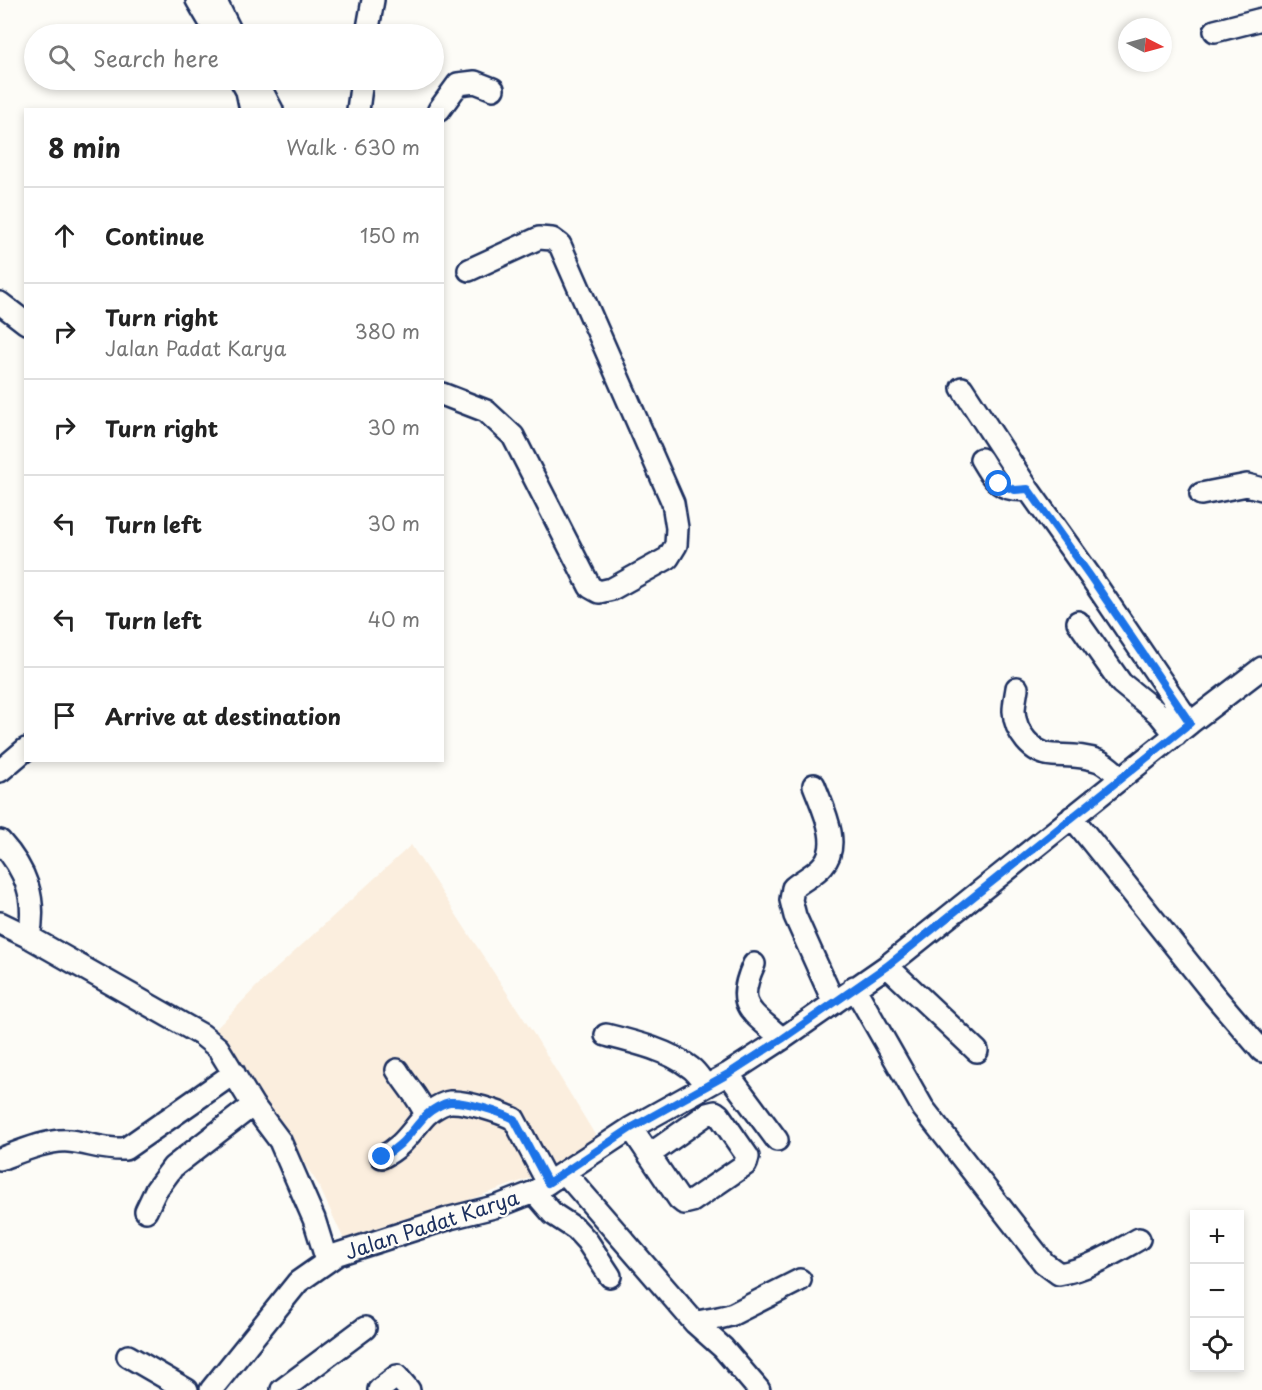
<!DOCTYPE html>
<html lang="en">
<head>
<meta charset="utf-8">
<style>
  body { margin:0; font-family:"Playpen Sans",sans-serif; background:#f2f2f2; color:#222 }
  .controls { position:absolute; right:18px; bottom:18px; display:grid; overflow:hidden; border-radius:0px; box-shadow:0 3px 9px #0003 }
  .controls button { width:54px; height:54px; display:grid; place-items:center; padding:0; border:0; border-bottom:2px solid #e0e0e0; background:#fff; color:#222; font:30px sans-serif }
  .compass { position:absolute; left:1118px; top:18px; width:54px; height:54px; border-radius:50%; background:#fff; box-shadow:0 3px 9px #0003; rotate:96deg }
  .stop { position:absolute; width:18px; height:18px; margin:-14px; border:4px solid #1a73e8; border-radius:50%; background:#fff }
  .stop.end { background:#1a73e8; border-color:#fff; box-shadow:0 2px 6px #0008 }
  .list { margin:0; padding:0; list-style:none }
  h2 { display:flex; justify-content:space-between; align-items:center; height:78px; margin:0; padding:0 24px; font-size:26px }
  h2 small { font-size:20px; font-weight:400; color:#767676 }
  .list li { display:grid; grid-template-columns:39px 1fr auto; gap:18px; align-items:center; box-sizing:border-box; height:96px; padding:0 24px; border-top:2px solid #e0e0e0 }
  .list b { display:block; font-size:22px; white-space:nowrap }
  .list p { margin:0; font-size:20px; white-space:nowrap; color:#767676 }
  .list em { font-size:20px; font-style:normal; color:#767676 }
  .icon { flex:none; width:33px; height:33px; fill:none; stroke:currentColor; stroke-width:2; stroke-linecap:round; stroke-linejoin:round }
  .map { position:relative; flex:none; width:1262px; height:1390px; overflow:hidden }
  .search { position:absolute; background:#fff; box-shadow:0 3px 9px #0003; left:24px; top:24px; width:420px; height:66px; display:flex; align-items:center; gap:15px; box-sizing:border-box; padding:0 21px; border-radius:33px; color:#767676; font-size:22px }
  .panel { position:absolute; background:#fff; box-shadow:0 3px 9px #0003; left:24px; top:108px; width:420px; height:654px; border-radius:0px }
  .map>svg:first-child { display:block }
  .built { fill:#fbeede }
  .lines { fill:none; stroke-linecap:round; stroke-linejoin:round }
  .minor-casing { stroke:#1b2f5e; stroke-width:26 }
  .minor { stroke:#fdfcf7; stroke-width:21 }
  .route { stroke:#1a73e8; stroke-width:8 }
  .labels { text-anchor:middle; stroke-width:4.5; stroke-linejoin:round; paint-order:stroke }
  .street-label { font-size:20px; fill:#1b2f5e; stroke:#fdfcf7 }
</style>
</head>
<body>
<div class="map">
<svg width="1262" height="1390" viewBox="0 0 1262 1390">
  <rect width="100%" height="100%" fill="#fdfcf7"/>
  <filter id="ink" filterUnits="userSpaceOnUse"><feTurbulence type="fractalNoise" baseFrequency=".0167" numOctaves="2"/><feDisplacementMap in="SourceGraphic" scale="12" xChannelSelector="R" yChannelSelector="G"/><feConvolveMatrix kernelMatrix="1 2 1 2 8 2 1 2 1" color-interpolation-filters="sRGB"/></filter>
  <g filter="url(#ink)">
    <path class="built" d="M411 845 535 1036 600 1143 569 1164 407 1222 345 1242 318 1184 215 1030 256 987Z"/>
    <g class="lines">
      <g class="minor-casing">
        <path id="minor" d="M197 0 217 34
          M215 0 232 34
          M1215 31 1262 19
          M367 34 373 0
          M241 80 247 91 251 110
          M256 80 272 110
          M358 110 362 80
          M439 110 458 84 475 82 493 89
          M0 303 26 323
          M962 388 1028 489 1090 576 1190 723
          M442 394 486 411 513 436 590 587 599 592 612 589 668 558 676 545 677 528 673 503 560 245 552 239 539 238 469 270
          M981 459C994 481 1001 492 1028 489
          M1201 494 1247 485 1262 489
          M1078 622 1121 683 1159 714 1176 735
          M1017 688C1016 695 1014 704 1014 711 1015 732 1032 754 1053 755 1069 756 1084 755 1099 761 1107 764 1114 772 1121 778
          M0 771 26 749
          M814 785C822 807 842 844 823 865 816 874 802 880 793 888L791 900 795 916 834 1003
          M1072 817 1214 995 1262 1051
          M0 841C26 870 37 898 29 937
          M0 923 29 937 202 1035 218 1048 253 1105 280 1141 314 1219 327 1261
          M754 964C734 1008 751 1010 782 1039
          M887 966 977 1051
          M854 987 923 1108 1044 1263 1059 1274C1089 1269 1114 1253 1139 1239
          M606 1035C634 1042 668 1050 691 1068 697 1072 701 1080 706 1086
          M397 1070C407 1087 418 1096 426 1115
          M728 1074 777 1140
          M631 1128 679 1199 684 1203 692 1201 746 1164 748 1157 719 1115 715 1112 707 1114 649 1155
          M382 1157C404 1146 410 1132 426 1115 431 1110 443 1103 450 1102 466 1101 500 1112 514 1119L548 1183
          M0 1159C19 1152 49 1139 69 1141 89 1143 103 1150 125 1149L234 1073
          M565 1173 695 1323 723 1348 759 1390
          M534 1192 553 1214 576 1229 587 1241 610 1276
          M146 1211 156 1190 173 1167 253 1105
          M695 1323C708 1319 721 1319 733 1314L800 1280
          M128 1356 187 1390
          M211 1390 298 1282 338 1254 450 1218 498 1206 534 1192 631 1128 728 1074 782 1039 887 966 1190 723 1262 668
          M282 1390 365 1328
          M379 1390 397 1376 409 1390"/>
      </g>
      <use href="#minor" class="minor"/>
    </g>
  </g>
  <g class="lines" filter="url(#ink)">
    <path class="route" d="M382 1157C403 1146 410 1132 426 1115 431 1110 443 1103 450 1102 466 1101 500 1112 514 1119L548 1183 631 1128 728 1074 782 1039 887 966 1190 723 1090 576 1028 489 1015 490 999 484"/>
  </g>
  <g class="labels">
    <g class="street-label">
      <text transform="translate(432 1225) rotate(-18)" y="7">Jalan Padat Karya</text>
    </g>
  </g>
</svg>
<div class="controls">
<button>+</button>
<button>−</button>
<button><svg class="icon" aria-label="locate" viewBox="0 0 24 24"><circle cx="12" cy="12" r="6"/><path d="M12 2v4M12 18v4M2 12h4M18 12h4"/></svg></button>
</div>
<svg class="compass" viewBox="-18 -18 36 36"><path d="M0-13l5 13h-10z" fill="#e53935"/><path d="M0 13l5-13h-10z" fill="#767676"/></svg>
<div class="stop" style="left:999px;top:484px"></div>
<div class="stop end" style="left:382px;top:1157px"></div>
<div class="search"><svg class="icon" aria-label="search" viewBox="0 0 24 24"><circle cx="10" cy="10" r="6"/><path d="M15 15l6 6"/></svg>Search here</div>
<section class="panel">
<h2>8 min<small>Walk · 630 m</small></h2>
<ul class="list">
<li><svg class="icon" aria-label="ahead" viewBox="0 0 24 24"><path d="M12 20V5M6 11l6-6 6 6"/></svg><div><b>Continue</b></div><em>150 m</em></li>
<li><svg class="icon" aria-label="right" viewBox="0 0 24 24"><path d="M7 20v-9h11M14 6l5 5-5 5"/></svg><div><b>Turn right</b><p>Jalan Padat Karya</p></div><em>380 m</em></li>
<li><svg class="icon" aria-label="right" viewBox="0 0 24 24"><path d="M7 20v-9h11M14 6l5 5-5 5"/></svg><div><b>Turn right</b></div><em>30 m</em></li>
<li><svg class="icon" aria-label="left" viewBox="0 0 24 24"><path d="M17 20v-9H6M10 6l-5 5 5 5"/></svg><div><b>Turn left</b></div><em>30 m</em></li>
<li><svg class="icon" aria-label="left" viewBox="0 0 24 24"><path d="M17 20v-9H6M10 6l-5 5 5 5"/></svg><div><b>Turn left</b></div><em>40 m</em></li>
<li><svg class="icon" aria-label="arrive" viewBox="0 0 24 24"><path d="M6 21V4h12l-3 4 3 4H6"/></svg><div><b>Arrive at destination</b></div></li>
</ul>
</section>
</div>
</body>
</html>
